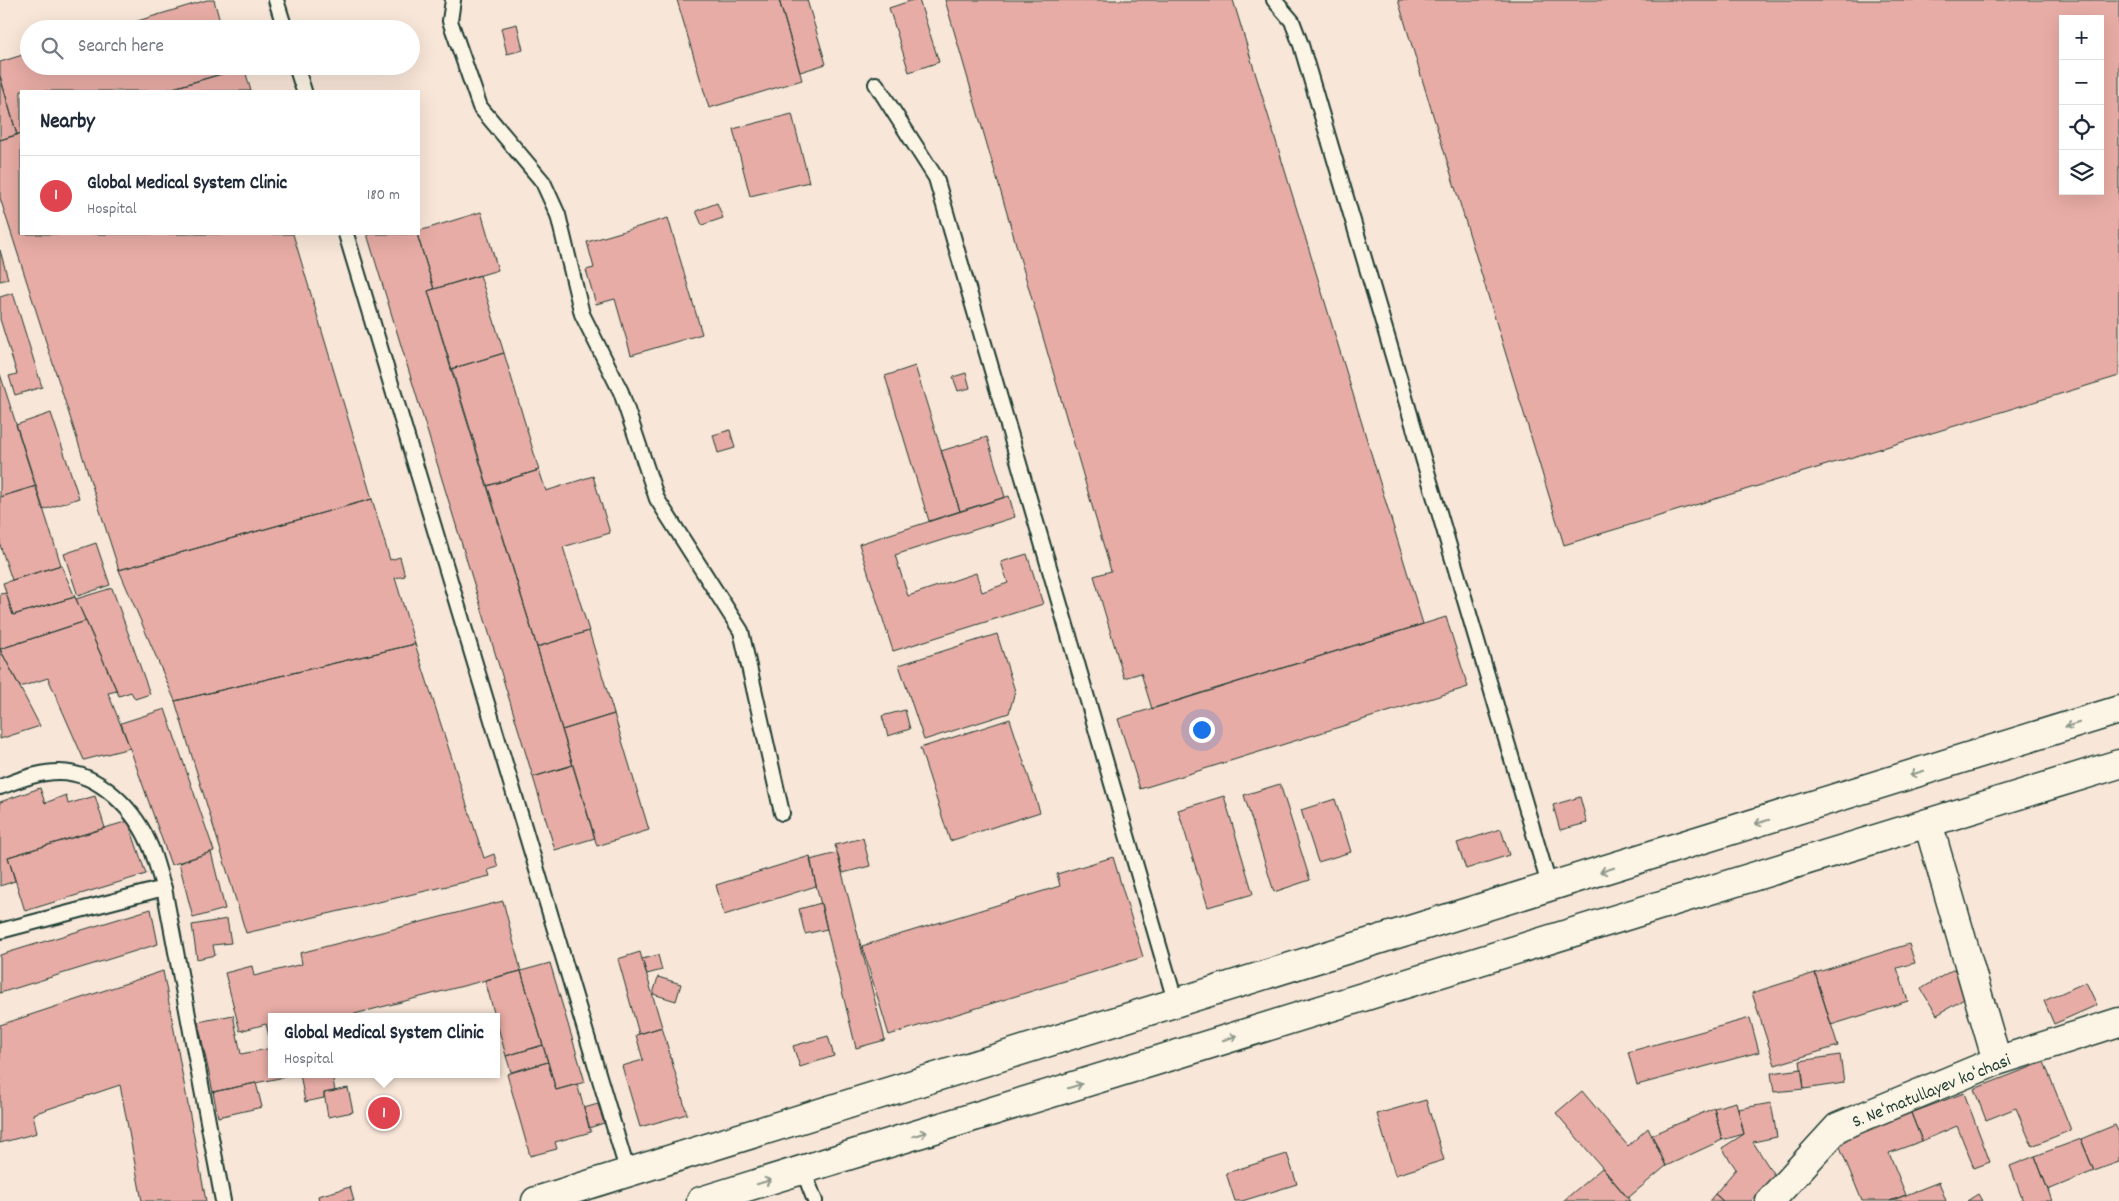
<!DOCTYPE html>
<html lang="en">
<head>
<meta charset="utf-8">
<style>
  body { margin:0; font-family:Dekko,sans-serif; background:#f6f6f7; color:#1f2937 }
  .controls { position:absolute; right:15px; top:15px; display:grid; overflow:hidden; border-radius:0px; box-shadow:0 5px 20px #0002 }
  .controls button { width:45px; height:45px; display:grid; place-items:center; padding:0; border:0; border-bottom:1px solid #e0e1e3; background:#fff; color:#1f2937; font:25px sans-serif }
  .you { position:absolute; left:1201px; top:729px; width:18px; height:18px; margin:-12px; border:4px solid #fff; border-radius:50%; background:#1a73e8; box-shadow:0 0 0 8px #1a73e833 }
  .badge { display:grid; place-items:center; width:32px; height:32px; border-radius:50%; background:#d1495b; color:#fff; font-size:16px; font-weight:700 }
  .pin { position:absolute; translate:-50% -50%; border:2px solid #fff; box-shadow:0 1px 5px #0006 }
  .popup { position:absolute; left:268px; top:1013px; width:232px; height:65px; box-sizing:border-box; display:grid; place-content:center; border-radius:0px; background:#fff; filter:drop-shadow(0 1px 4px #0005); font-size:16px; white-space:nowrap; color:#747a83 }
  .popup b { font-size:19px; color:#1f2937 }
  .popup::after { content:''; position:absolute; left:50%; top:100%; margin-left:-10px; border:10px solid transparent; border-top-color:#fff }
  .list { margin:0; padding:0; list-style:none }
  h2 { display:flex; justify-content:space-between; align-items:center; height:65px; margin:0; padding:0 20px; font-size:21px }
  h2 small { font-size:16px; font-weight:400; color:#747a83 }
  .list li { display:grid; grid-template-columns:32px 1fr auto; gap:15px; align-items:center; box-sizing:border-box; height:80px; padding:0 20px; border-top:1px solid #e0e1e3 }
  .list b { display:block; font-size:19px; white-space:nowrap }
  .list p { margin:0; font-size:16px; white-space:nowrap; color:#747a83 }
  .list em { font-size:16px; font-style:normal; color:#747a83 }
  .icon { flex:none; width:28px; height:28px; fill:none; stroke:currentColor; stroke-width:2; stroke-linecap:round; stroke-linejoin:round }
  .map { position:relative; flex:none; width:2119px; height:1201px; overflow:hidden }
  .search { position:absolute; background:#fff; box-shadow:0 5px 20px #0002; left:20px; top:20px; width:400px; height:55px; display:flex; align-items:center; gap:12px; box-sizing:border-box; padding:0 18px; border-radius:28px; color:#747a83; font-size:19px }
  .panel { position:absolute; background:#fff; box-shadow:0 5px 20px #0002; left:20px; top:90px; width:400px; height:145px; border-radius:0px }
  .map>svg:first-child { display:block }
  .building { fill:#e7aca5; stroke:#1f3d34; fill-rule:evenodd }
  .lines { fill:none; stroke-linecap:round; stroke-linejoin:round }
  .lane-casing { stroke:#1f3d34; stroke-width:18 }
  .street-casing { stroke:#1f3d34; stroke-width:31 }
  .secondary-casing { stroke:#1f3d34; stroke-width:31 }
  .lane { stroke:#fcf5e5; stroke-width:14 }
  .street { stroke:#fcf5e5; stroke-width:28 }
  .secondary { stroke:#fcf5e5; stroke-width:28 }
  .oneway { stroke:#8e998c }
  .labels { text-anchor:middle; stroke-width:4; stroke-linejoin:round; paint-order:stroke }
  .street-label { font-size:18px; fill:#1f3d34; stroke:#fcf5e5 }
</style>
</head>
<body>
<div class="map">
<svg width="2119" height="1201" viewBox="0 0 2119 1201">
  <rect width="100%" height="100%" fill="#f8e6d8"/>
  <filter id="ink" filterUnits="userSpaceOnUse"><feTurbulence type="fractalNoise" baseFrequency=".02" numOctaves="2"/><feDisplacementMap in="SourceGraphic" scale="10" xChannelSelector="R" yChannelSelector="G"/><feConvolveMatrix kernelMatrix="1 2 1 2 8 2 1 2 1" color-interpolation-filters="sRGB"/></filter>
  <g filter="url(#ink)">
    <path class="building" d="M207 0H214L222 29H111Z
      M677 0H779L802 80 709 108Z
      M779 0H807L826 64 800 72Z
      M913 0H919L939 62 909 72 889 8Z
      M945 0H1233L1423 624 1152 709 1141 673 1124 678 1094 576 1111 571Z
      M1398 0H2119V376L1564 545ZM2063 19H2100V191H2063Z
      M517 24 523 50 507 54 501 28Z
      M29 53V66H234L235 70 163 91H21V133L17 135 0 76V62Z
      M244 67 251 91H163L235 70Z
      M0 76 17 135 0 140Z
      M792 114 809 182 750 196 733 129Z
      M21 133V234H293L372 499 119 570 0 198V140Z
      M717 203 723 218 702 225 696 211Z
      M481 212 498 270 434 289 417 234 419 231Z
      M668 218 702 334 631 355 615 299 596 304 586 270 594 268 587 242Z
      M367 234H417L434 289 428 291 573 765 533 777Z
      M0 250 8 279 0 281Z
      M480 275 504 353 451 369 428 291Z
      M13 293 42 387 15 395 9 376 17 374 0 319V297Z
      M504 353 539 470 487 486 451 369Z
      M915 366 960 511 929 521 885 376Z
      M966 373 970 388 958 391 953 377Z
      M0 374 36 486 0 497Z
      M51 413 79 498 43 510 16 425Z
      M730 430 735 448 718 453 713 435Z
      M987 437 1005 497 960 511 941 451Z
      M539 470 546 491 593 476 610 533 563 547 589 631 537 647 487 486Z
      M36 486 61 565 12 580 0 545V497Z
      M1009 496 1015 517 895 555 908 596 976 573 982 592 1008 583 1001 562 1027 554 1043 604 893 651 859 544Z
      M372 499 390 560 400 557 405 576 395 578 415 644 175 701 119 570Z
      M96 543 110 585 78 596 64 554Z
      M61 565 75 597 13 615 3 583Z
      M112 588 150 694 135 699 131 692 119 696 76 599Z
      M6 593 13 615 75 597 86 621 0 649V594Z
      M1446 617 1468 687 1140 789 1118 719Z
      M86 621 117 691 108 693 130 748 84 760 48 678 20 687 0 649Z
      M589 631 614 714 562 730 537 647Z
      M997 634 1015 691 1009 713 924 740 899 665Z
      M415 644 484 858 494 854 498 867 488 870 490 876 246 933 175 701Z
      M0 649 40 726 0 739Z
      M165 709 214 851 171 865 121 723Z
      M905 710 910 729 888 736 882 716Z
      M614 714 649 830 597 846 562 730Z
      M1010 719 1040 812 950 841 920 748Z
      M573 765 595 838 555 850 533 777Z
      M1280 784 1310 880 1274 892 1244 795Z
      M40 788 45 803 66 795 68 804 95 796 105 828 8 857 15 881 0 886V802Z
      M1224 796 1253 894 1208 907 1178 810Z
      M1580 797 1587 823 1560 830 1553 805Z
      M1335 799 1351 852 1318 862 1301 810Z
      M128 821 146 874 25 911 8 857Z
      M1501 829 1509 855 1466 869 1457 843Z
      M863 838 870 866 843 873 835 845Z
      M211 852 225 909 193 918 179 863Z
      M837 853 885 1040 856 1048 810 860Z
      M810 856 816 886 724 915 716 885Z
      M1113 857 1143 957 889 1035 862 946 1060 886 1057 874Z
      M503 901 521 971 343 1017H272V1035L269 1036 266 1024 240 1031 225 973 252 966 254 976 302 964 300 953Z
      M821 903 827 929 805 934 799 909Z
      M151 909 158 944 0 993V955Z
      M227 919 231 943 213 945 215 955 197 959 192 925Z
      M1909 944 1915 963 1897 968 1908 1001 1831 1025 1815 973Z
      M640 952 662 1027 639 1034 618 959Z
      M658 955 662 970 647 974 642 959Z
      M550 963 585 1082 556 1090 521 971Z
      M1954 969 1969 996 1937 1015 1921 989Z
      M163 971 206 1201H142L120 1085 33 1114 37 1133 0 1143V1025Z
      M521 971 543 1045 506 1056 485 980Z
      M1815 973 1838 1046 1775 1065 1752 993Z
      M658 977 681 984 676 1001 653 994Z
      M2086 982 2097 1005 2054 1024 2044 1001Z
      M233 1015 241 1054 272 1048V1074H284V1077L213 1092 198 1022Z
      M1750 1018 1759 1052 1637 1085 1628 1052Z
      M662 1027 687 1114 640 1127 622 1066 643 1060 636 1035Z
      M828 1036 834 1056 800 1067 793 1046Z
      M543 1045 548 1062 511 1072 506 1056Z
      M1840 1055 1844 1083 1804 1089 1800 1061Z
      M548 1062 556 1090 577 1084 591 1132 555 1142 557 1149 530 1156 507 1074Z
      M2044 1062 2071 1130 2032 1146 2016 1108 1986 1120 1974 1089Z
      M1802 1069 1804 1089 1774 1092 1771 1073Z
      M300 1074H332L335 1091 324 1093V1098L305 1102Z
      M256 1083 262 1107 218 1117 213 1092Z
      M348 1088 353 1112 328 1117 324 1093Z
      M1582 1091 1628 1146 1648 1128 1666 1166 1628 1198 1556 1113Z
      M1964 1093 1990 1162 1974 1168 1957 1126 1922 1141 1911 1113Z
      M1426 1100 1444 1160 1395 1175 1377 1114Z
      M1736 1102 1744 1134 1722 1140 1714 1108Z
      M1771 1103 1777 1137 1753 1142 1774 1175 1751 1201H1723L1715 1194 1736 1169 1722 1148 1744 1134 1738 1109Z
      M598 1104 604 1123 589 1128 584 1108Z
      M1714 1108 1722 1140 1666 1166 1652 1135Z
      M1911 1113 1922 1141 1889 1153 1906 1195 1890 1201H1862L1838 1142Z
      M2115 1125 2119 1133V1162L2094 1171 2081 1139Z
      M2081 1139 2094 1171 2048 1190 2035 1156Z
      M1287 1154 1297 1184 1242 1201H1235L1226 1173Z
      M2035 1156 2048 1190 2052 1201H2023L2010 1166Z
      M1602 1168 1630 1201H1563Z
      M1939 1182 1946 1201H1890L1906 1195Z
      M350 1187 354 1201H319L318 1196Z
      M1715 1194 1723 1201H1709Z
      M1978 1194 1982 1201H1967Z"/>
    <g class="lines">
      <g class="lane-casing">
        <path id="lane" d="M276 0 285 29
          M453 0 450 21 480 107 543 182 558 215 582 314 621 392 657 499 741 631 782 813
          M1274 0 1292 21 1301 45 1550 888
          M296 66 304 91
          M876 84 936 178 1176 1004
          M346 234 628 1173
          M0 787C19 780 38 772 59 772 100 772 137 812 151 848 156 860 159 875 164 888L223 1201
          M0 931 164 888
          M803 1170 815 1201"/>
      </g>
      <g class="street-casing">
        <path id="street" d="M1928 823 1997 1061
          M1770 1201 1838 1127 1997 1061 2119 1022"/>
      </g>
      <g class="secondary-casing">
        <path id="secondary" d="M536 1201 2119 710
          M701 1201 2119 764"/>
      </g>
      <use href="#lane" class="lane"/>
      <use href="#street" class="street"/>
      <use href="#secondary" class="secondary"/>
    </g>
    <defs><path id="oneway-shaft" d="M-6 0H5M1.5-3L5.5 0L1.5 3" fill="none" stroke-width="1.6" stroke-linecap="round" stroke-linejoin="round" transform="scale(1.25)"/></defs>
    <g class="oneway">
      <use href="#oneway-shaft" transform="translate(2072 725) rotate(163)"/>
      <use href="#oneway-shaft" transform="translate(1917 773) rotate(163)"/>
      <use href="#oneway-shaft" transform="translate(1762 822) rotate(163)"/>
      <use href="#oneway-shaft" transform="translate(1607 870) rotate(163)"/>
      <use href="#oneway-shaft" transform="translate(1230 1038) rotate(-17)"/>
      <use href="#oneway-shaft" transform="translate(1075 1086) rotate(-17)"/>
      <use href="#oneway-shaft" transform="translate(920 1134) rotate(-17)"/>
      <use href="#oneway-shaft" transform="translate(764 1182) rotate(-17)"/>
    </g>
  </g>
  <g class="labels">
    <g class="street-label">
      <text transform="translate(1931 1090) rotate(-22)" y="6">S. Neʻmatullayev koʻchasi</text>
    </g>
  </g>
</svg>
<div class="controls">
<button>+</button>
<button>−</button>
<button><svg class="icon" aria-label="locate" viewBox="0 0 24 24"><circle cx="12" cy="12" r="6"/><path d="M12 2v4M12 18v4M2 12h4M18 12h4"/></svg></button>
<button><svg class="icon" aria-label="layers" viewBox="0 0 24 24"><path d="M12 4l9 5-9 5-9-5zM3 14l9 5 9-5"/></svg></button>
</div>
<div class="you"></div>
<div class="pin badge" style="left:384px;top:1113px;background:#e0444e">1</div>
<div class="popup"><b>Global Medical System Clinic</b>Hospital</div>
<div class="search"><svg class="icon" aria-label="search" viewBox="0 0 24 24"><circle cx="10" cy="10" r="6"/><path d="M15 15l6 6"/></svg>Search here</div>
<section class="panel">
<h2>Nearby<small></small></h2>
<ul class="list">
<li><span class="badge" style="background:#e0444e">1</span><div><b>Global Medical System Clinic</b><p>Hospital</p></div><em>180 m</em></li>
</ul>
</section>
</div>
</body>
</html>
